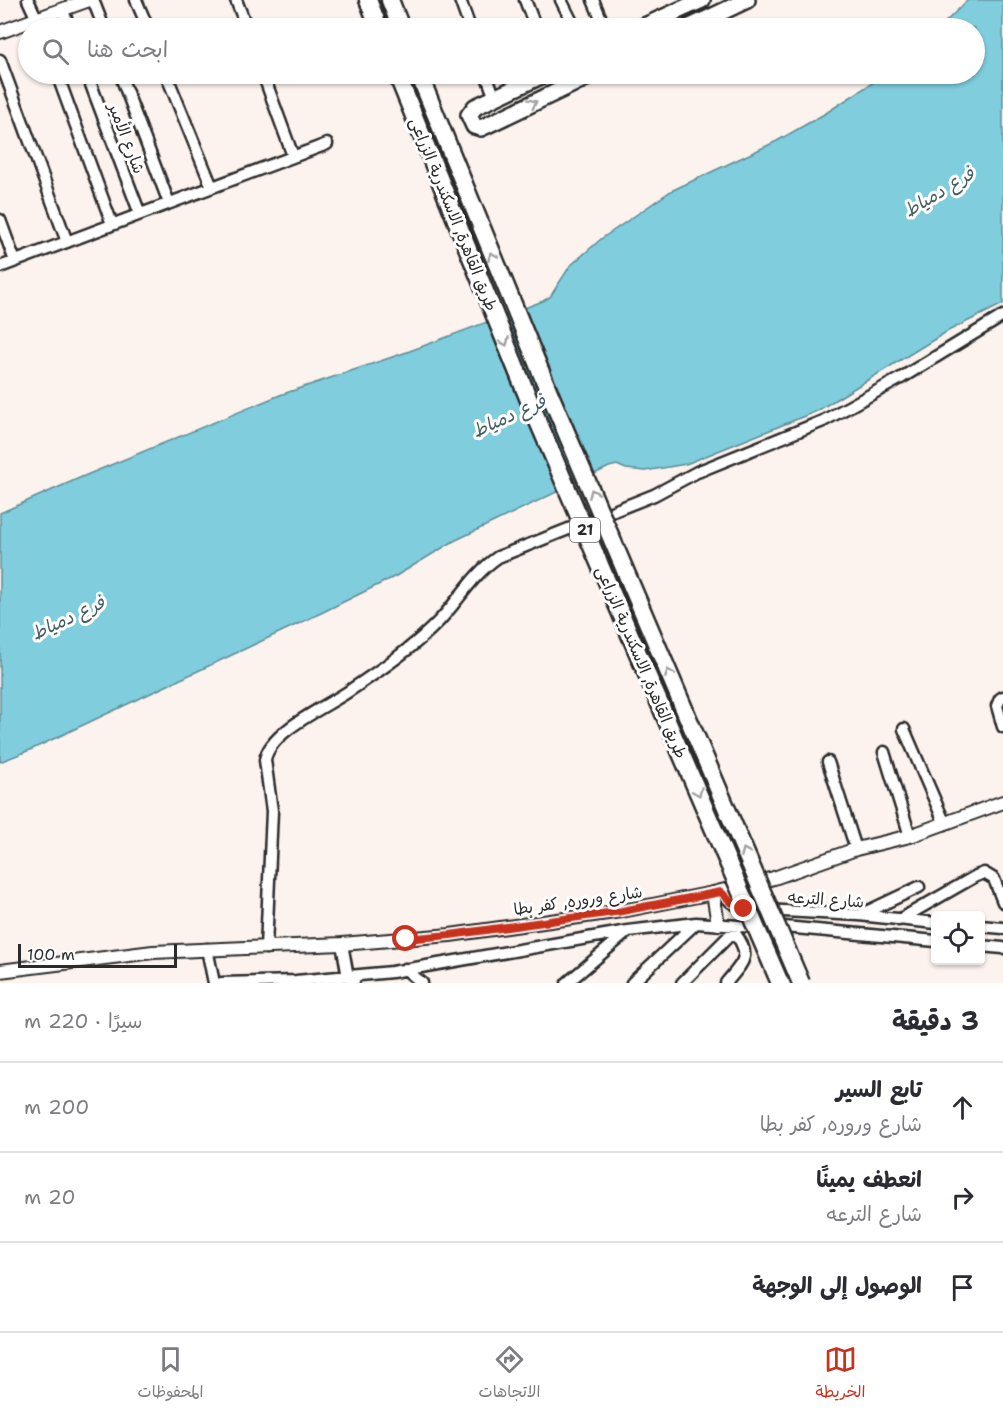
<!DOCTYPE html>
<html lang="ar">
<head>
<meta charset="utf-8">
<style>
  body { margin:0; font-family:"Shantell Sans","Playpen Sans Arabic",sans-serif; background:#f2f2f3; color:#2b2b33; direction:rtl }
  .controls { position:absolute; right:18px; bottom:18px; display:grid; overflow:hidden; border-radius:6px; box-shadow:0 2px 4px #0004 }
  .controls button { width:54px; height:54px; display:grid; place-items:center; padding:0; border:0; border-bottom:2px solid #e1e1e2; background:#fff; color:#2b2b33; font:30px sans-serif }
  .scale { position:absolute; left:18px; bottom:15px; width:159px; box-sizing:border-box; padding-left:6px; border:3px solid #2b2b2b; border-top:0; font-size:16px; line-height:21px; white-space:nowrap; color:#2b2b2b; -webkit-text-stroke:4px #fff; paint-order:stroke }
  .stop { position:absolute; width:18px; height:18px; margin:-14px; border:4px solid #c8321e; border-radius:50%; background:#fff }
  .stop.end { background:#c8321e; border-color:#fff; box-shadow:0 2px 6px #0008 }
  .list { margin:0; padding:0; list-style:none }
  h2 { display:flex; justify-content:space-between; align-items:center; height:78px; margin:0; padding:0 24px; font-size:26px }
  h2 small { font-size:20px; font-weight:400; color:#7c7c81 }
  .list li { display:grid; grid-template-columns:39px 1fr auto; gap:18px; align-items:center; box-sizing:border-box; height:90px; padding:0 24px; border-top:2px solid #e1e1e2 }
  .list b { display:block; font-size:22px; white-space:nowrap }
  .list p { margin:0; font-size:20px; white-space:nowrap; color:#7c7c81 }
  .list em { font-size:20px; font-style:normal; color:#7c7c81 }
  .icon { flex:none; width:33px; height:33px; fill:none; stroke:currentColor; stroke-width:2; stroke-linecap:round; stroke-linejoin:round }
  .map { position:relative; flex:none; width:1003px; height:983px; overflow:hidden; direction:ltr }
  .search { position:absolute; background:#fff; box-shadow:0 2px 4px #0004; left:18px; right:18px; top:18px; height:66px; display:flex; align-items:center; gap:15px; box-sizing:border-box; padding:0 21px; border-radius:33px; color:#7c7c81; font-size:22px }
  .sheet { height:348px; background:#fff }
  nav { display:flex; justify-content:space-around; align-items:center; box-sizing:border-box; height:84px; border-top:2px solid #e1e1e2; background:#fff; font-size:16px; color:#7c7c81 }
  nav a { display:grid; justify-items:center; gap:3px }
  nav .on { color:#c8321e }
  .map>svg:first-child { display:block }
  .water { fill:#7fcddd; stroke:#5d8c96; stroke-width:1.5 }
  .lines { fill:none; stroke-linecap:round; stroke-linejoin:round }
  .minor-casing { stroke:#2b2b2b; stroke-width:15 }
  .tertiary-casing { stroke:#2b2b2b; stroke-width:16 }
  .secondary-casing { stroke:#2b2b2b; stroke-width:20 }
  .trunk-casing { stroke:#2b2b2b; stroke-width:21 }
  .minor { stroke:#fff; stroke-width:10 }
  .tertiary { stroke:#fff; stroke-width:12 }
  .secondary { stroke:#fff; stroke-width:15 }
  .trunk { stroke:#fff; stroke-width:16 }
  .trunk-bridge-casing { stroke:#2b2b2b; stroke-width:21; stroke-linecap:butt }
  .trunk-bridge { stroke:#fff; stroke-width:16 }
  .oneway { stroke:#a0a0a0 }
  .route { stroke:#c8321e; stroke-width:8 }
  .labels { text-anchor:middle; stroke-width:6; stroke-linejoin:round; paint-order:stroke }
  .shield { fill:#fff; stroke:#6b6b6b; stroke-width:1.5 }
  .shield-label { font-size:15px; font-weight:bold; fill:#2b2b2b }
  .street-label { font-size:16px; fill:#2b2b2b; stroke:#fff }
  .water-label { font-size:18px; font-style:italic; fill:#445c60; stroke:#fff }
</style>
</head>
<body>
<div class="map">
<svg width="1003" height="983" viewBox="0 0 1003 983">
  <rect width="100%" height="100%" fill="#fdf3ee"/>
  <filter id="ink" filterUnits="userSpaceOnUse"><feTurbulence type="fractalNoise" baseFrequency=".0167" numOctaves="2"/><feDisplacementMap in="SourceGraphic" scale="12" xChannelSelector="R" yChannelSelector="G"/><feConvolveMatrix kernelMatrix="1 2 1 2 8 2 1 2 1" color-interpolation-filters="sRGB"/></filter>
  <g filter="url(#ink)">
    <path class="water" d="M968 0H1003V304L948 331 817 411 686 464 645 471 626 469 617 465 609 467 454 541 396 576 317 615 30 750 0 762V513L84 476 280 395 407 352 543 301 550 297 570 266 601 239 671 191 777 141 826 113 886 74H974V28H939Z"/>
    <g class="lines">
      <g class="minor-casing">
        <path id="minor" d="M28 0 41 28
          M93 0 104 28
          M136 0 148 28
          M236 0 247 28
          M460 0 470 28
          M525 0 536 28
          M561 0 575 28
          M593 0 605 28
          M62 9 70 28
          M0 60 67 242
          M57 74 112 224
          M87 74 140 214
          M120 74 169 203
          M166 74 212 187
          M263 74 293 156
          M486 74 495 98
          M0 220 15 261
          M0 267 327 144
          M1003 697 1000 699 997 706 1003 727
          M904 729 945 824
          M884 752 910 836
          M828 762 856 849
          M721 892 731 902 744 909 859 915 936 923
          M860 915 919 887
          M899 920 976 876 984 873 994 879 1003 902
          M980 926 1003 928
          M342 944 348 977 354 981
          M980 946 1003 948
          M266 948 272 811 265 760C270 730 329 706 352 689 382 669 414 647 439 621 460 599 473 574 498 557L654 495 697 472 823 421 901 378 1003 316
          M207 949 214 983
          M405 969 422 983
          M221 983 296 981 392 972 628 931 696 923 739 926 784 927 936 941
          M567 983 626 933
          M632 983 696 923
          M682 983 739 926
          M726 983C743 962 753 956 734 932"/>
      </g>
      <g class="tertiary-casing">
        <path id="tertiary" d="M0 32 89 0
          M713 893 718 924
          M0 971 153 952 342 944 450 935 622 911 713 893 774 878 856 849 910 836 1003 802"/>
      </g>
      <g class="secondary-casing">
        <path id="secondary" d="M640 28 702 0
          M688 28 747 0
          M545 74 475 107 469 115 474 126 481 128 594 74"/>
      </g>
      <g class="trunk-casing">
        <path id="trunk" d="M368 0 379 28
          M390 0 401 28"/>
      </g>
      <use href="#minor" class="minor"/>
      <use href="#tertiary" class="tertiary"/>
      <use href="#secondary" class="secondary"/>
      <use href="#trunk" class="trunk"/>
      <g class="trunk-bridge-casing">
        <path id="trunk-bridge" d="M397 74 531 405 780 983
          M419 74 549 392 801 983"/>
      </g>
      <use href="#trunk-bridge" class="trunk-bridge"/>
    </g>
    <defs><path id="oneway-chevron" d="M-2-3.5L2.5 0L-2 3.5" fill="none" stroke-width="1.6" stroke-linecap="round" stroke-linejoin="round" transform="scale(1.5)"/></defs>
    <g class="oneway">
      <use href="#oneway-chevron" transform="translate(533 103) rotate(-26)"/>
      <use href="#oneway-chevron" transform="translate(492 256) rotate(-113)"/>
      <use href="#oneway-chevron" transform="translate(505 342) rotate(68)"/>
      <use href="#oneway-chevron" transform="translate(593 493) rotate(-113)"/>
      <use href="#oneway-chevron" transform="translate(669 673) rotate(-113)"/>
      <use href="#oneway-chevron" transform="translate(698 792) rotate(67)"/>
      <use href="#oneway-chevron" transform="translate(745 852) rotate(-113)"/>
    </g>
  </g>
  <g class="lines" filter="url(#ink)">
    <path class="route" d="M406 939 450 935 622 911 721 892 731 902 744 909"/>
  </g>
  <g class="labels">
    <rect class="shield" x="570" y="518" width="30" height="24" rx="4.5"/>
    <g class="shield-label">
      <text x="585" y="535">21</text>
    </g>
    <g class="street-label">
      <text transform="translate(127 138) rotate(69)" y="6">شارع الأمير</text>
      <text transform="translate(454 214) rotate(68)" y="6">طريق القاهرة, الاسكندرية الزراعى</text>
      <text transform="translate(642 662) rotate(67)" y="6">طريق القاهرة, الاسكندرية الزراعى</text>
      <text transform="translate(826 899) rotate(4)" y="6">شارع الترعه</text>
      <text transform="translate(578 900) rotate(-8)" y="6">شارع وروره, كفر بطا</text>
    </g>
    <g class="water-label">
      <text transform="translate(939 192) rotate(-31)" y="6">فرع دمياط</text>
      <text transform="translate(509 416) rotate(-24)" y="6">فرع دمياط</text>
      <text transform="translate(68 618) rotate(-25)" y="6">فرع دمياط</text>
    </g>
  </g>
</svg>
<div class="controls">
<button><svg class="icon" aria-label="locate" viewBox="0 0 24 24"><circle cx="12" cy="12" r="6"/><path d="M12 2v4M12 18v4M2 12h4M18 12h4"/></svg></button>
</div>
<div class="scale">100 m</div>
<div class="stop" style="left:406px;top:939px"></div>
<div class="stop end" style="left:744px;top:909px"></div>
<div class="search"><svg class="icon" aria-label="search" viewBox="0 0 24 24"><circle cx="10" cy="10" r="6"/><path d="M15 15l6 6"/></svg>ابحث هنا</div>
</div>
<section class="sheet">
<h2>3 دقيقة<small>سيرًا · 220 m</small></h2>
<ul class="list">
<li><svg class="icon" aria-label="ahead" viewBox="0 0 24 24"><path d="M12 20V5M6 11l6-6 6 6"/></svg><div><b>تابع السير</b><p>شارع وروره, كفر بطا</p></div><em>200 m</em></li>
<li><svg class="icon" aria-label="right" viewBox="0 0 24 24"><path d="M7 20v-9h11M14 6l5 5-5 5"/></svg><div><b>انعطف يمينًا</b><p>شارع الترعه</p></div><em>20 m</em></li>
<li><svg class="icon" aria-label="arrive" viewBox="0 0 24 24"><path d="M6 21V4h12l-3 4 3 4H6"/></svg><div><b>الوصول إلى الوجهة</b></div></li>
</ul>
</section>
<nav>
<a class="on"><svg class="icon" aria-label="map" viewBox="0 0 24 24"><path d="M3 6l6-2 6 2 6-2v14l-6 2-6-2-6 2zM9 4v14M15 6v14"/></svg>الخريطة</a>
<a><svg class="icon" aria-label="directions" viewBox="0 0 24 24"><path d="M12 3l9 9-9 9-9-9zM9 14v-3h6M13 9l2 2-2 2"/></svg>الاتجاهات</a>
<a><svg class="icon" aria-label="saved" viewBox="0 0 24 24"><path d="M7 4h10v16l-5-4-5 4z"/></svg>المحفوظات</a>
</nav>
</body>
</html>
